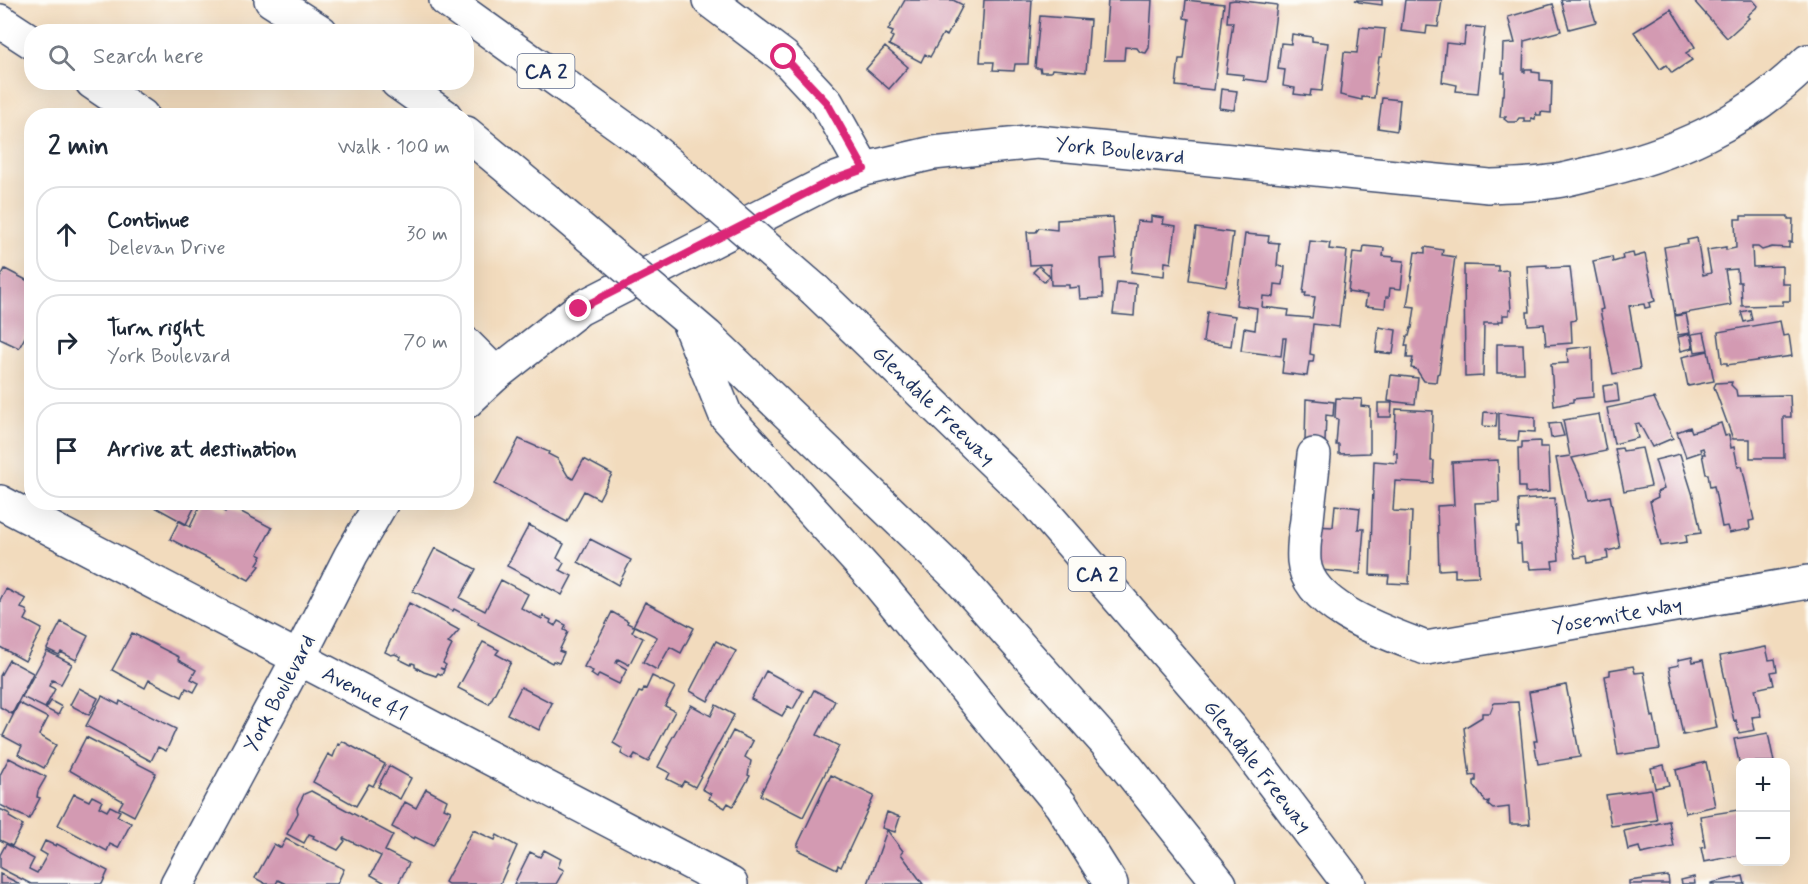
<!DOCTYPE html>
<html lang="en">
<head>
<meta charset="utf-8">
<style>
  body { margin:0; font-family:Mynerve,sans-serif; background:#f2f2f3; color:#1f2937 }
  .controls { position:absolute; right:18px; bottom:18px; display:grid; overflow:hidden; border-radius:12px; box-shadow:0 6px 24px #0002 }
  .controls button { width:54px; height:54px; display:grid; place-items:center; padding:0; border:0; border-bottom:2px solid #e0e1e3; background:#fff; color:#1f2937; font:30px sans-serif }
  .stop { position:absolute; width:18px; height:18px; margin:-14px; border:4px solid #db2777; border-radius:50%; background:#fff }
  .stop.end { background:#db2777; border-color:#fff; box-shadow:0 2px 6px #0008 }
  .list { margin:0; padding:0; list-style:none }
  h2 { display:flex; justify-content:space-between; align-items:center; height:78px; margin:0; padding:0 24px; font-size:26px }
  h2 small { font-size:20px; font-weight:400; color:#747a83 }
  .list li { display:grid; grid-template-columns:39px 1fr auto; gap:18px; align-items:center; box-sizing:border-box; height:96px; margin:0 12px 12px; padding:0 12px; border:2px solid #e0e1e3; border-radius:24px }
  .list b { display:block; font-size:22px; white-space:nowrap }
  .list p { margin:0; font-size:20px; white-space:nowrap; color:#747a83 }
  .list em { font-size:20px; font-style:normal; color:#747a83 }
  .icon { flex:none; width:33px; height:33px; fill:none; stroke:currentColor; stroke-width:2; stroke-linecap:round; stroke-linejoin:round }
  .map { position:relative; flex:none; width:1808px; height:884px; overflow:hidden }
  .search { position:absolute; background:#fff; box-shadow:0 6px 24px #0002; left:24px; top:24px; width:450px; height:66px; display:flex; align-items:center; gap:15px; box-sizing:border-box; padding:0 21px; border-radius:24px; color:#747a83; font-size:22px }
  .panel { position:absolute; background:#fff; box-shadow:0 6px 24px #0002; left:24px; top:108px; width:450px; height:402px; border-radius:24px }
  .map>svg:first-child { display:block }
  .building { fill:#d39ab2 }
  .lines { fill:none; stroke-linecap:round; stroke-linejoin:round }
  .minor-casing { stroke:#3b496c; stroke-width:36 }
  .highway-casing { stroke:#3b496c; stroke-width:36 }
  .minor { stroke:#fff; stroke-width:33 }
  .highway { stroke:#fff; stroke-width:33 }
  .highway-bridge-casing { stroke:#3b496c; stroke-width:36; stroke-linecap:butt }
  .highway-bridge { stroke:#fff; stroke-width:33 }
  .route { stroke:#db2777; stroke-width:8 }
  .labels { text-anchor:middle; stroke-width:4.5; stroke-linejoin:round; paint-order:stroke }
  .shield { fill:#fdfcf7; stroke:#5f6c8c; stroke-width:1.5 }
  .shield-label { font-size:20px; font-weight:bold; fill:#1b2f5e }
  .street-label { font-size:21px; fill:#1b2f5e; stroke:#fdfcf7 }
</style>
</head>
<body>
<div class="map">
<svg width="1808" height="884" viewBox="0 0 1808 884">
  <rect width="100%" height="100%" fill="#fdfcf7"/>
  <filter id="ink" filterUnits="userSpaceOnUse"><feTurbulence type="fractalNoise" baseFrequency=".0167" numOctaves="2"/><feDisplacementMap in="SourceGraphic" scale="12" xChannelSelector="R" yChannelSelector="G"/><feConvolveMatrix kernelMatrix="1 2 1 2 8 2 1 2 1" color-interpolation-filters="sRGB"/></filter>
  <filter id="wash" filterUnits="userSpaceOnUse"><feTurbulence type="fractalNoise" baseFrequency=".008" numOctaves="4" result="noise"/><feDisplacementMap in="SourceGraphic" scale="24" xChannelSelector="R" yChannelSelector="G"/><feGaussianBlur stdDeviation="1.35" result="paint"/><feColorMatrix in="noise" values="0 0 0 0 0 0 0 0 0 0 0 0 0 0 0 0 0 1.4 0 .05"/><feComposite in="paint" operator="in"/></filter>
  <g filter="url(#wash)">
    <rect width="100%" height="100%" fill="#f2dbbd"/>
    <g id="blocks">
      <path class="building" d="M905 0H953L963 5 947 36 943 34 930 57 925 54 921 62 889 45 893 37 891 36 893 32 888 30Z
        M984 0H1032L1028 64H1015L1014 71 993 70 994 62H980Z
        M1108 0H1152L1149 48 1146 53 1140 52 1137 48 1125 47 1124 60H1104Z
        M1186 0 1224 4 1214 90 1176 86 1179 59H1184L1189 19 1184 18Z
        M1235 0 1277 5 1267 82 1243 79 1244 75 1226 73 1233 22H1227L1229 1Z
        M1355 0H1382V5L1359 2Z
        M1405 0H1442L1438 27 1427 26 1426 34 1401 31Z
        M1561 0H1589L1596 22 1569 29Z
        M1693 0H1753L1758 6 1747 16 1749 18 1727 38Z
        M1553 4 1561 31 1524 41 1523 72H1525V69H1532V72L1540 73V80L1552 81 1551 113 1541 112V115H1537L1536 112 1535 119 1531 118V122H1524V118H1519L1516 122H1508L1504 119 1506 117H1500L1502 95H1504L1505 73H1502L1503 44 1515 43 1508 17Z
        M1671 9 1695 47 1686 53 1692 60 1672 73 1666 65 1660 69 1634 32Z
        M1040 16 1090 20 1086 72 1052 69 1051 72H1041L1040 68H1035Z
        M1466 26 1485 28 1478 93 1456 91 1457 85 1442 82 1446 43 1464 45Z
        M1360 27 1385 29 1382 57H1379L1374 98 1362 97V100L1340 95 1344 52 1357 53Z
        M1292 34 1312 37V41L1328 43 1322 91 1311 90 1310 96 1294 94 1295 88 1283 86 1285 70 1278 69 1281 43 1291 44Z
        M885 47 908 67 889 89 866 69Z
        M1221 89 1237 91 1234 110 1219 108Z
        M1382 98 1400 100 1397 131 1378 128Z
        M1151 216 1164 218 1163 224 1176 226 1171 263 1165 262 1164 276 1131 272 1137 221 1151 222Z
        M1741 216H1788V219H1793L1792 242H1789V248L1772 247 1762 250 1758 247H1752L1753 267 1782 266V284H1790V301H1783V305L1742 306 1741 282H1738L1737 269 1725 270 1731 305 1675 315 1664 247 1688 243 1687 240 1697 238 1703 275 1711 273 1707 250 1726 247V250L1736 248 1735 219H1741Z
        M1113 217 1116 258 1101 259 1103 298 1080 299 1079 287 1069 288V285H1051L1050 264 1030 265 1027 232H1036L1039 228 1057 230V220Z
        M1196 228 1233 233 1226 286 1189 280Z
        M1245 234 1269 236 1268 242 1279 243 1277 266 1285 267 1283 285 1275 284 1274 297 1263 296 1262 307 1289 310 1288 316 1312 318 1315 297 1305 296 1306 293H1303L1310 241 1330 243 1329 249 1347 251 1339 327 1313 324 1310 354 1314 355 1313 362H1309L1307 376 1282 373 1286 338H1283L1281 356 1241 351 1244 328 1255 330 1257 308 1236 305Z
        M1364 246 1384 248 1383 256 1394 257 1393 260 1404 261 1401 289 1390 288 1389 297H1386L1385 308 1365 306 1367 295 1348 292 1353 252 1363 253Z
        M1425 247 1443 250 1442 255 1455 257 1439 373 1437 374 1436 382 1424 381 1416 369 1411 368 1413 358H1407L1408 346H1405L1407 336H1409L1411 328H1412L1415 307 1407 306 1415 252 1425 253Z
        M1633 253 1634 257 1645 254 1655 301 1649 303 1650 307 1645 308 1644 304 1629 306 1640 369 1613 374 1600 310 1603 309 1593 261 1612 257 1613 262 1623 259 1622 255Z
        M1464 265 1498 266V271L1508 270 1511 310H1509V315H1503V321H1498V323H1484L1483 376 1465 377Z
        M1547 265V268L1570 267 1576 320 1571 321 1572 343 1546 345 1544 324 1528 325 1527 312H1530L1527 266Z
        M1039 266 1050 276 1044 282 1033 272Z
        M5 269 32 283V324L19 348 0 339V278Z
        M1117 282 1136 284 1134 316 1113 314Z
        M1750 310 1752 320 1744 322 1741 312Z
        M1207 312 1235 316 1231 346 1203 342Z
        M1686 314 1690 333 1678 335 1675 316Z
        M1780 321 1783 336 1789 335 1792 356 1727 365V363H1722L1718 332Z
        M1379 327 1396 330 1393 354 1376 352Z
        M1704 332 1708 350 1695 352 1692 334Z
        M1690 334 1693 348 1681 351 1678 337Z
        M1497 344H1523L1524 373H1497Z
        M1592 346 1593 397 1573 399V402L1554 406 1551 364 1568 363 1567 349Z
        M1708 351 1714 381 1688 386 1682 357Z
        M1391 375 1418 378 1415 404 1388 401Z
        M1732 382 1731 385 1736 390 1737 396 1790 395 1791 417H1783L1784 458H1750V439H1733L1714 387 1716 383Z
        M1617 384 1619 401 1605 403 1603 386Z
        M1336 398 1362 399 1361 406 1370 407V453L1339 454V445H1336L1338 419 1335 418Z
        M1654 398 1673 438 1652 447 1639 423 1635 424 1638 438 1614 444 1607 408Z
        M1306 399 1334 402 1333 416 1326 415 1325 442 1305 441Z
        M1378 403H1392L1391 417H1378Z
        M1396 409 1433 411 1431 461H1434L1433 483 1395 481 1393 511 1412 512 1409 584 1388 583 1389 576 1370 575 1374 461 1397 463V453H1394Z
        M1484 412 1497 413 1496 427 1483 426Z
        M1499 413 1535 417V432L1519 431 1518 441 1499 440Z
        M1599 414 1606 451 1572 458 1587 490 1589 500 1610 496 1620 548 1607 551 1608 559 1588 563 1587 556 1575 558 1556 458 1570 456 1563 420Z
        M1560 423 1564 436 1551 438 1549 424Z
        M1721 423 1725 436 1729 435 1731 448 1734 447 1738 467 1742 466 1754 520 1749 521 1750 529 1729 533 1727 526 1722 527 1714 486 1710 487 1708 474H1706L1702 454H1705L1703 448 1700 449 1701 452 1686 457 1677 432 1690 427 1692 432Z
        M519 439 549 452 548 454 558 459 568 476 573 479 584 459 612 474 599 499 584 491 567 522 495 484Z
        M1540 441V447H1548L1550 491 1525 493V487H1519L1518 448H1522V442Z
        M1622 448 1623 451 1642 448 1651 486 1624 491 1615 449Z
        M1680 454 1694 499 1701 533 1686 535 1687 542 1661 546 1650 501 1658 497 1657 492 1664 489 1655 460Z
        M1498 460 1499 502 1475 503 1479 576 1455 577V569L1439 570 1437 506 1454 505 1452 462Z
        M1555 498 1559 560 1552 561 1553 568 1530 569 1529 562H1522L1521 544H1517L1516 528H1519L1518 500Z
        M146 502H197L186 524Z
        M202 502H207L225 512 228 505 272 528 258 554 262 556 257 564 260 566 249 580 170 539 179 521 190 527Z
        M1335 505 1360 508 1358 529H1364L1360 574 1311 569 1314 526 1333 527Z
        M529 525 564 544 557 558 564 563 560 570 572 576 562 595 507 566Z
        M590 539 631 560 618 585 578 562Z
        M435 548 476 569 460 598 485 611 501 580 528 594 521 608 542 619 543 616 551 620 550 623 555 626 558 621 566 625 564 630 568 632 559 651 564 653 559 663 553 661 552 663 478 624 479 622 454 609 453 611 413 591Z
        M6 589 26 599 21 608 26 610 28 614 25 620 42 629 25 661 0 647V600Z
        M645 602 694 628 681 653 670 647 657 670 643 662 657 637 635 626 632 632 643 638 629 665 618 659 616 663 627 669 619 684 599 674 597 678 591 674 593 671 584 667 612 612 628 621 627 623 633 626Z
        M409 603 459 630 448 643 452 645 443 663 446 665 444 669 440 668 444 670 442 675 438 673 436 676 424 672 415 667V664L412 663 411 665 399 659 401 657 395 654 391 655 385 652Z
        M61 622 88 636 76 660 61 652 59 655 47 649Z
        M132 633 179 657 178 660 196 670 191 679 199 683 194 692 186 688 182 697 149 680 145 688 112 670Z
        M716 641 736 651 708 701 690 691Z
        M483 642 499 650 496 654 511 662 489 704 458 688Z
        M1766 647 1769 660 1775 659 1777 671 1771 672 1774 685 1755 689 1761 716 1752 717 1755 730 1739 733 1736 720 1734 721 1720 656Z
        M47 651 72 664 61 684 52 680 49 686 55 689 45 708 22 697Z
        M1692 657 1693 662 1703 660 1717 728 1683 735 1669 667 1679 665 1678 660Z
        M9 660 33 673 12 714 0 707V676Z
        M1633 666 1635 673 1644 672 1652 717 1654 716 1660 749 1618 755 1605 676 1610 675V670Z
        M766 671 803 691 793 709 788 706 782 716 751 699Z
        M652 676 675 687 665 706 675 711 648 762 635 755 632 760 621 754 623 749 613 743 639 692 642 693 644 688 646 689Z
        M1566 685 1580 757 1538 764 1534 741H1537L1529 692Z
        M521 687 552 703 539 730 507 714Z
        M79 688 98 698 89 715 70 705Z
        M814 690 835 701 817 735 839 746 803 817 760 795Z
        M102 696 119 705 120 701 176 729 166 751 158 747 151 761 86 726Z
        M51 701 62 707 58 715 46 709Z
        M1518 702 1530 824 1519 825V824H1510L1509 807 1493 809 1488 805 1489 801 1486 802 1474 786V781H1476V775L1470 776 1464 728 1482 717V713H1490L1494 703Z
        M19 703 48 718 39 735 56 745 44 768 18 754 22 746 3 736Z
        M691 705 711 716 716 705 734 715 695 787 684 781 681 786 667 779 670 773 658 767 668 748 667 747Z
        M733 731 753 741 745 757 751 761 748 775 750 776 733 806 728 803 725 808 709 799 711 794 702 789Z
        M1768 733 1774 762H1739L1734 739Z
        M86 737 156 773 134 816 119 808 123 801 69 770Z
        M342 741 385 764 373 786 369 784 356 806 313 782 328 754 333 757 338 744 340 745Z
        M9 758 46 777 38 791 37 797 40 798 29 819 0 805V775Z
        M1706 762 1715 806 1685 813 1676 770Z
        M1664 765 1669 785 1655 788 1651 768Z
        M389 766 411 778 400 799 378 787Z
        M831 775 874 796 841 867 838 865 837 869 798 850 799 846H797Z
        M426 789 447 800 444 808 451 811 433 846 415 837 414 839 392 827 405 802 416 808Z
        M1651 789 1652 791 1657 820 1611 826 1606 795Z
        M311 791 393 835 385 851 409 863 398 884H387L371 875 381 856 344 838 343 839 345 841 338 850 313 838 314 836 309 834 304 843 287 834 298 813 297 808 304 794Z
        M74 794 89 801 92 796 102 801 99 807 107 811 110 806 120 811 117 816 131 823 118 848 110 844 107 851 58 825Z
        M0 809 10 814 9 817 23 825 12 846 0 840Z
        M1738 810 1740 817V855L1704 862 1701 848 1705 847 1700 816Z
        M887 812 900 817 895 832 882 828Z
        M1669 821 1674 847 1641 854 1639 847 1628 850 1624 831Z
        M473 830 495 840 497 835 517 846 500 884H448L445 882Z
        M887 830 903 851 901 854 923 884H868Z
        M286 839 344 869 337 884H286L278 880 276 884H266L255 878 274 844 281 848Z
        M45 841 56 846 57 844 108 871 102 884H31L0 868V855L6 844 34 859 29 869 37 873 47 855 40 851Z
        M544 850 561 859 558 867 564 870 556 884H514L530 852 540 857Z
        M0 874 20 884H0Z
        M1668 876 1669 884H1629V881Z
        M1743 876 1745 884H1711V883Z
        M1694 877 1695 884H1682L1681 880Z"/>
    </g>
  </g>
  <g filter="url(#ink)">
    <use href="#blocks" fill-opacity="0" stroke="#3b496c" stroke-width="1.5"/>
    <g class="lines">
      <g class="minor-casing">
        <path id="minor" d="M709 0 784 57 827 103 864 169
          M466 402 496 374 579 309 830 181 864 169 933 153 1037 142 1489 186C1509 185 1529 185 1548 182 1562 181 1575 177 1588 174 1673 156 1746 123 1808 61
          M1314 455C1312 477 1309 498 1307 520 1305 533 1303 547 1304 561 1308 608 1389 634 1426 648L1808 582
          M0 502 731 884
          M177 884 298 659 351 555 382 502"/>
      </g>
      <g class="highway-casing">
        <path id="highway" d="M271 0 321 32
          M446 0 645 143
          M0 21 32 42
          M92 82 142 116
          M397 82 445 116
          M466 133 550 203
          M815 290 1035 502 1231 728 1349 884
          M686 318 707 336 957 576 1117 755 1220 884
          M689 324 726 416 878 583 1061 805 1111 884
          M466 344 496 374"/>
      </g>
      <use href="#minor" class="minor"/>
      <use href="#highway" class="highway"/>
      <g class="highway-bridge-casing">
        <path id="highway-bridge" d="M645 143 815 290
          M550 203 686 318"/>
      </g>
      <use href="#highway-bridge" class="highway-bridge"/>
    </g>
  </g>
  <g class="lines" filter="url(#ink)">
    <path class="route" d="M579 309 830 181 864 169 827 103 784 57"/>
  </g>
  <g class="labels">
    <g class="shield">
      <rect x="517.5" y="54" width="57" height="34" rx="4.5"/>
      <rect x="1068.5" y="557" width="57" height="34" rx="4.5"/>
    </g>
    <g class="shield-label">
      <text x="546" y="78">CA 2</text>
      <text x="1097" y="581">CA 2</text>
    </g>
    <g class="street-label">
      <text transform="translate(1120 150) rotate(6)" y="7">York Boulevard</text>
      <text transform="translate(934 405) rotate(44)" y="7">Glendale Freeway</text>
      <text transform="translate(1617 615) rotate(-10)" y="7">Yosemite Way</text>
      <text transform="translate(279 693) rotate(-62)" y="7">York Boulevard</text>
      <text transform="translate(365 693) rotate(28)" y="7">Avenue 41</text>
      <text transform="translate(1258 766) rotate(52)" y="7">Glendale Freeway</text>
    </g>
  </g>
</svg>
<div class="controls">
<button>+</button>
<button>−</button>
</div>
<div class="stop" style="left:784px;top:57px"></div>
<div class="stop end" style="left:579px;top:309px"></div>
<div class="search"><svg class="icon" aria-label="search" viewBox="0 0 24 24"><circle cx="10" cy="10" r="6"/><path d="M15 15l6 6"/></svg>Search here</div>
<section class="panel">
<h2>2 min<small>Walk · 100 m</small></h2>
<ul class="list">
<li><svg class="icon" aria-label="ahead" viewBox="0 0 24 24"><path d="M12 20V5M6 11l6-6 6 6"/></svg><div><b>Continue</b><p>Delevan Drive</p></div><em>30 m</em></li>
<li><svg class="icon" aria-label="right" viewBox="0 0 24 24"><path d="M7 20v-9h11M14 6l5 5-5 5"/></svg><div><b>Turn right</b><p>York Boulevard</p></div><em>70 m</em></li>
<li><svg class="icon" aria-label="arrive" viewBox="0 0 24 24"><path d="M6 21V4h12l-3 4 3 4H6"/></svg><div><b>Arrive at destination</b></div></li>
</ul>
</section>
</div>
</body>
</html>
